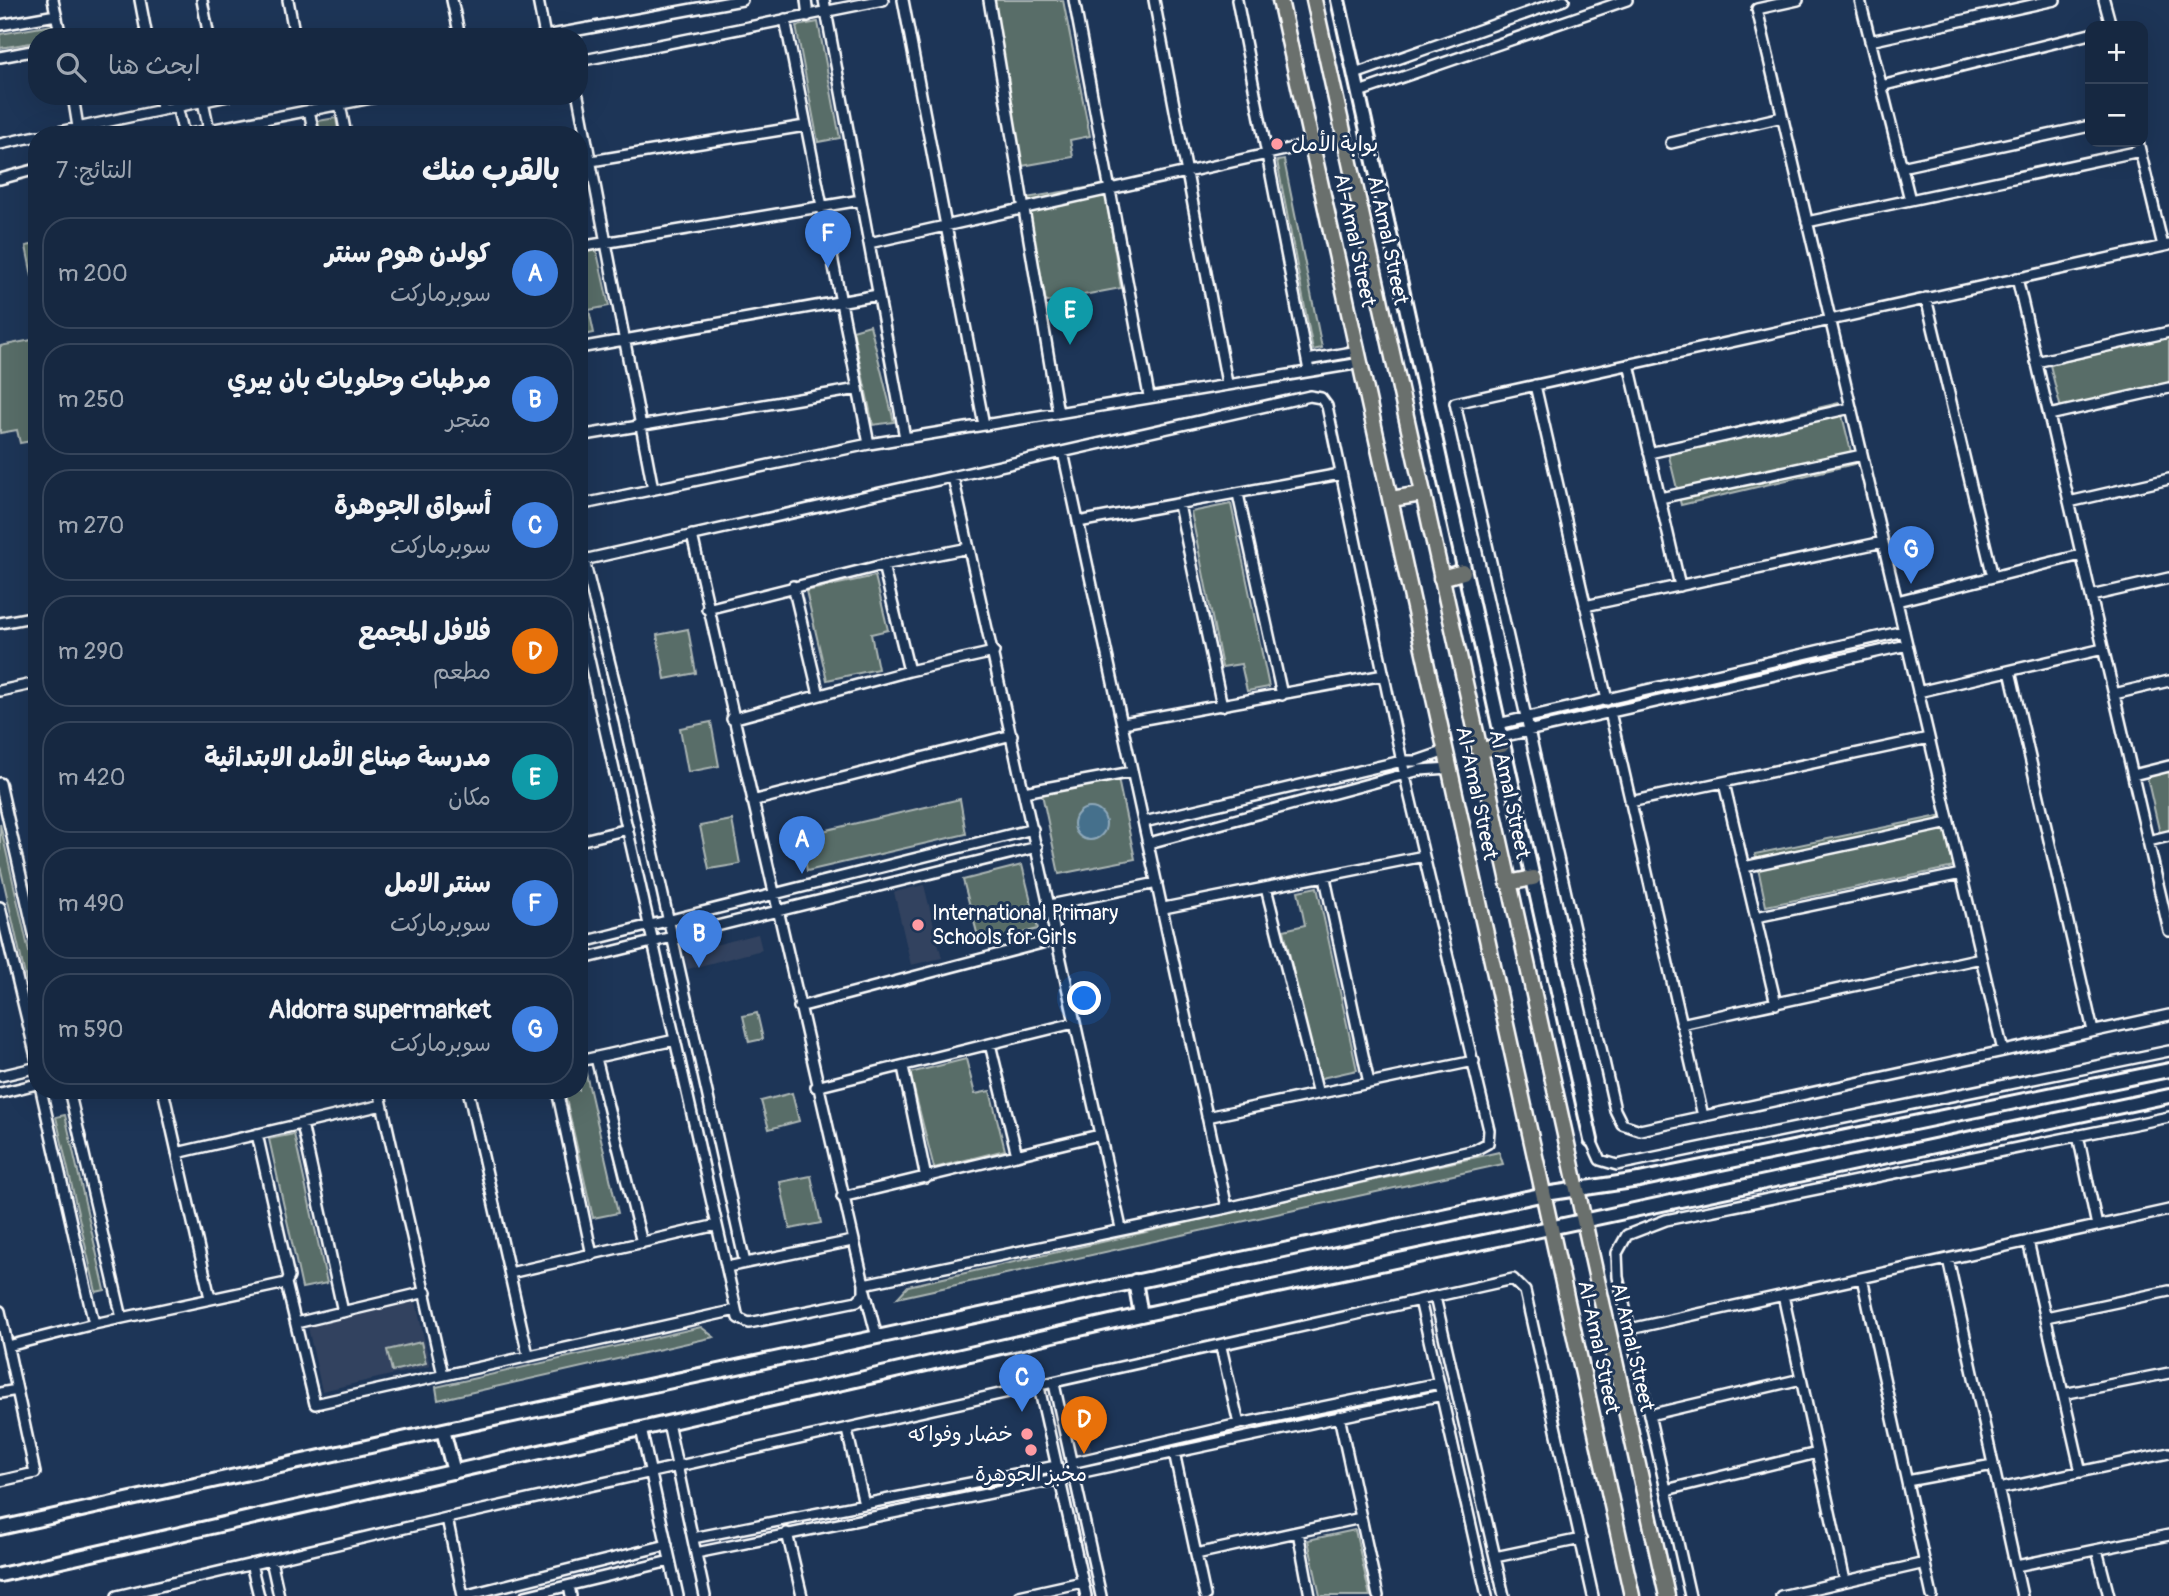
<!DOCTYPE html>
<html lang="ar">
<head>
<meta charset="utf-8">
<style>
  body { margin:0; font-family:Pangolin,"Playpen Sans Arabic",sans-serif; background:#23344c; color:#f1f3f6; direction:rtl }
  .controls { position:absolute; right:21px; top:21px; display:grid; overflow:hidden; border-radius:14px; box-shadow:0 7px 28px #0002 }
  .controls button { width:63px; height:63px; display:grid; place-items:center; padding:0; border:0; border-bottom:2px solid #35445a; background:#162841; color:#f1f3f6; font:35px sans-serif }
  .you { position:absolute; left:1085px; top:999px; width:24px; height:24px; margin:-18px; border:5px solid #fff; border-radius:50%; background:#1a73e8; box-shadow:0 0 0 10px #1a73e833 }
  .badge { display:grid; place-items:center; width:46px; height:46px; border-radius:50%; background:#ff9aa2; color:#fff; font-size:23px; font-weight:700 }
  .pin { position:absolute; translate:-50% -58px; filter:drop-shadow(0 2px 4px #0008) }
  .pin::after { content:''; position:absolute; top:37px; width:24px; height:21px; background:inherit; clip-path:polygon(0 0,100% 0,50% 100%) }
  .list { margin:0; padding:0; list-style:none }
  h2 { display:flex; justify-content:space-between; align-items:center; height:91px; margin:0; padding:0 28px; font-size:30px }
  h2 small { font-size:23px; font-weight:400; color:#9ea6b1 }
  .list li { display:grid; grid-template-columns:46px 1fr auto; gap:21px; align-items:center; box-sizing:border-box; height:112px; margin:0 14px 14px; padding:0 14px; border:2px solid #35445a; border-radius:28px }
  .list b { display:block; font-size:26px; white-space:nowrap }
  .list p { margin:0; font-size:23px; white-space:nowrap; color:#9ea6b1 }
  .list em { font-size:23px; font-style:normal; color:#9ea6b1 }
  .icon { flex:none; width:38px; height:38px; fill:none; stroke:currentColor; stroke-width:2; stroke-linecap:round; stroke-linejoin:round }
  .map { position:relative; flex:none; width:2169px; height:1596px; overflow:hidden; direction:ltr }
  .search { position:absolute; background:#162841; box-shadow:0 7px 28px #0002; left:28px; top:28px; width:560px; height:77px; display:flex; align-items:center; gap:18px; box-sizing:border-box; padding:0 24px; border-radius:28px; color:#9ea6b1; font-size:26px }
  .panel { position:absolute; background:#162841; box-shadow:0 7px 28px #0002; left:28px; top:126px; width:560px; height:973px; border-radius:28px; direction:rtl }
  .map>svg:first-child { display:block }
  .built { fill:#32425e }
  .green { fill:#586d68; stroke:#acb6b4; stroke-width:2 }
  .water { fill:#456f8c; stroke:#8fa9ba; stroke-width:2 }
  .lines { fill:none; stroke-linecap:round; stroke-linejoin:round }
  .street-casing { stroke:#fff; stroke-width:14 }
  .secondary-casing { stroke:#fff; stroke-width:18 }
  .primary-casing { stroke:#fff; stroke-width:19 }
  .street { stroke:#1d3557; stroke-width:9 }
  .secondary { stroke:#1d3557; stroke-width:12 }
  .primary { stroke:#6b706d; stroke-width:14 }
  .poi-dot { fill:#ff9aa2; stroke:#1d3557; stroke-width:2.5 }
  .labels { text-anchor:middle; stroke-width:6; stroke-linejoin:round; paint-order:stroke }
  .poi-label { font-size:21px; fill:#fff; stroke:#1d3557; text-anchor:start }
  .street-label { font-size:21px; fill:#fff; stroke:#1d3557 }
</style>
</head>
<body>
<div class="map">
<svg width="2169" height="1596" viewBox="0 0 2169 1596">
  <rect width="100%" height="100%" fill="#1d3557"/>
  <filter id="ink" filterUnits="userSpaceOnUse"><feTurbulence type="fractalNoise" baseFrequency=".0143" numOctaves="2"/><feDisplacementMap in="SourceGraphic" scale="14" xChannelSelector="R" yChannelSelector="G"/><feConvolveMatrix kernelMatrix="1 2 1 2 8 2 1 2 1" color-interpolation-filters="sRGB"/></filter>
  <g filter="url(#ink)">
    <path class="built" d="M924 885 942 958 911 965 894 892Z
      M758 934 762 950 688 969 684 953Z
      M416 1302 430 1366 322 1391 308 1327Z
      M1079 1398 1093 1457 1077 1461 1063 1401Z"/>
    <path class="green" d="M989 0H1063L1090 136 1070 140 1073 157 1022 166Z
      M818 22 840 138 818 142 796 26Z
      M53 25 55 37H37V42L0 48V34Z
      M336 118 339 135H321L318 121Z
      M1284 160 1322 348 1313 350 1277 161Z
      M1104 185 1121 288 1046 302 1026 198Z
      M37 244V275L32 276 26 246Z
      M596 248 609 306 589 310 594 333 579 336V252Z
      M870 325 894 422 873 425 853 330Z
      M2169 337V384L2061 409 2050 365Z
      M37 339V440L20 443 17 430 0 433V346Z
      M1839 403 1854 464 1681 505 1666 444Z
      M1231 504 1269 687 1247 691 1241 664 1222 667 1191 512Z
      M875 576 888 630 871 634 878 669 827 680 806 591Z
      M688 629 696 673 665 679 657 635Z
      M711 722 719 766 688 772 680 728Z
      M2169 768V832L2160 834 2146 773Z
      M1118 779 1135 859 1059 874 1042 794Z
      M960 799 966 834 807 871 801 836Z
      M1944 815 1954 867 1766 906 1755 854Z
      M732 820 740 864 709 869 700 826Z
      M0 824 37 987V1028L0 866Z
      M1022 865 1038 929 980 944 963 880Z
      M1317 887 1357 1070 1317 1079 1284 930 1305 925 1298 891Z
      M757 1013 763 1039 749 1042 743 1016Z
      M966 1059 975 1094 990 1091 1005 1150 934 1168 910 1073Z
      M585 1069 618 1213 593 1218 564 1090H579V1070Z
      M792 1093 799 1121 769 1129 761 1101Z
      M65 1115 105 1290 96 1292 56 1117Z
      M294 1134 327 1283 302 1288 269 1139Z
      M1499 1152 1503 1164 897 1298 908 1286Z
      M811 1176 821 1223 790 1229 780 1182Z
      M701 1327 714 1337 438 1400 436 1387Z
      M421 1342 426 1363 392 1371 387 1350Z
      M1355 1530 1370 1596H1320L1308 1540Z"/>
    <path class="water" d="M1074 824a16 16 0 1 1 32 0a16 16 0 1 1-32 0Z"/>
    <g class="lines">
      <g class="street-casing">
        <path id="street" d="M53 0 61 37
          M140 0 147 37
          M202 0 209 37
          M288 0 295 37
          M452 0 460 37
          M538 0 545 36
          M806 0 808 16
          M824 0 905 438
          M903 0 984 425
          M989 0 1058 413
          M1074 0 1149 396
          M1154 0 1227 383
          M1237 0 1309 371
          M1798 0 1757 9 2003 1051
          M1860 0 1910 200
          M2104 0 2111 26
          M785 19 869 444
          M0 25 56 15
          M540 37 742 0
          M1870 41 2055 0
          M0 57 37 50
          M579 61 883 0
          M1355 74 1564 0
          M1881 86 2090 34
          M1359 92 1627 0
          M73 96 78 127
          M159 96 161 109
          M578 96 653 489
          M203 101 209 130
          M340 104 346 135
          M177 106 184 135
          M309 110 314 135
          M44 135 228 96
          M184 135 382 96
          M2138 142 2163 246
          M1671 143 1782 117
          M0 144 37 136
          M579 163 805 126
          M1901 167 2090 126
          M0 179 37 169
          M1807 222 2140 151
          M869 243 1312 144
          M2169 245 1455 403 1615 1110 1622 1124 1640 1130 2169 1015
          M579 247 861 200
          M2017 278 2169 931
          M1926 298 1993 577
          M579 348 878 295
          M1307 360 1358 351
          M2036 362 2169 332
          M1629 364 1680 586
          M1535 385 1607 700
          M2049 415 2169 388
          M579 436 858 389
          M1063 452 1227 1208
          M1649 453 1851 408
          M953 477 1121 1228
          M1238 494 1282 695
          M1660 498 1862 455
          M2069 502 2169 479
          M579 505 869 444 1361 363
          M1179 505 1222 706
          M1078 522 1340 474
          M584 560 623 716 745 1263
          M579 561 1310 396 1321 398 1327 406 1405 776 1489 1130 1488 1143 1475 1150 1227 1208 864 1284
          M883 565 909 671
          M793 586 819 695
          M2091 596 2169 578
          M1897 601 2081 555
          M1585 606 1883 542
          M707 609 883 565 969 548
          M579 615 738 1318 749 1323 857 1301 864 1294V1284L692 535
          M0 623 37 616
          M2010 671 2093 1031
          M0 691 37 683
          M1918 692 2103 649
          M2114 694 2169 681
          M1610 712 1703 1116
          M732 719 909 671 994 652
          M1123 723 1384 675
          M1498 724 1904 631
          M1501 737 1907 645
          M2133 775 2169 766
          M0 783 37 947
          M1724 783 1776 1004
          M1024 792 1132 772
          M752 801 1012 735
          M1630 802 1929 738
          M1144 822 1402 761H1417L1446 751
          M579 841 628 829
          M2148 841 2169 836
          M1149 843 1420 770 1450 768
          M1744 867 1949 823
          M1325 878 1369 1083
          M1266 888 1318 1094
          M1050 905 1157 883
          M0 907 37 1061
          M1164 908 1424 856
          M1756 917 1961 874
          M579 943 1033 829
          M579 960 1037 847
          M799 1007 1057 939
          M1681 1024 1981 958
          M990 1044 1017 1155
          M596 1058 642 1243
          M579 1061 675 1040
          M903 1067 926 1178
          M0 1076 34 1068
          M816 1087 1074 1023
          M41 1090 94 1324
          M69 1090 122 1318
          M163 1090 210 1298
          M379 1090 443 1375
          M468 1090 528 1355
          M557 1090 592 1255
          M0 1093 37 1084
          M1207 1117 1474 1061
          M302 1124 343 1312
          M257 1134 289 1277 286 1283 315 1404 736 1310
          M2078 1135 2097 1226
          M1591 1140 1600 1160 1617 1165 2169 1051
          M177 1153 382 1105
          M842 1197 1099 1135
          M2028 1241 2081 1472
          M1948 1259 2022 1596
          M727 1267 852 1241
          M510 1273 717 1225
          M1862 1278 1932 1596
          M865 1291 877 1337
          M1783 1295 1845 1581
          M1435 1297 1504 1596
          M1420 1300 1487 1596
          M0 1311 35 1473 0 1481
          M2046 1317 2169 1291
          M296 1323 426 1292
          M1630 1329 2169 1210
          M8 1346 94 1324 286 1283
          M1221 1347 1239 1424
          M1054 1384 1101 1596
          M1039 1387 1086 1596
          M0 1393 17 1390
          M2063 1394 2169 1373
          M1649 1415 1801 1379
          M1339 1416 1378 1596
          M668 1423 705 1596
          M641 1429 678 1596
          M847 1430 864 1504
          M1174 1452 1205 1596
          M1071 1463 1239 1424 1439 1383
          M1074 1474 1442 1395
          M1907 1481 1993 1465
          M1999 1489 2169 1453
          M1666 1490 1817 1453
          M447 1518 463 1596
          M1298 1532 1310 1596
          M787 1533 802 1596
          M693 1538 1056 1466
          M2097 1550 2109 1596
          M696 1553 1060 1479
          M1196 1554 1361 1518
          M1495 1557 1581 1539
          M271 1560 279 1596
          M251 1564 259 1596
          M2016 1566 2169 1535
          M569 1586 571 1596
          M117 1596 447 1518 1513 1279 1525 1291 1593 1596
          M463 1596 667 1545
          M525 1596 670 1561
          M1019 1596 1082 1582
          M1690 1596 1618 1277 1617 1253 1627 1235 1666 1220 2169 1117
          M1781 1596 1925 1563"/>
      </g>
      <g class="secondary-casing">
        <path id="secondary" d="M1338 0 1591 1140
          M1135 1281 1141 1315
          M443 1430 454 1472
          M0 1528 443 1430 1545 1194 1639 1180 2169 1070
          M0 1575 1141 1315 2169 1096"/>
      </g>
      <g class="primary-casing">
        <path id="primary" d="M1280 0 1632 1596
          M1314 0 1667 1596
          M1391 499 1422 494
          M1441 578 1463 572
          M1479 751 1502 745
          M1508 883 1533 878"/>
      </g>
      <use href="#street" class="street"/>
      <use href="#secondary" class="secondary"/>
      <use href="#primary" class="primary"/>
    </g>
  </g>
  <g class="poi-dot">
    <circle cx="1277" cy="144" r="7"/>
    <circle cx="918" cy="925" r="7"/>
    <circle cx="1027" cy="1434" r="7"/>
    <circle cx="1031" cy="1450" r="7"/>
  </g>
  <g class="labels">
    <g class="poi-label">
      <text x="1291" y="151">بوابة الأمل</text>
      <text x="932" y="920">International Primary<tspan x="932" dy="24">Schools for Girls</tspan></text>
      <text x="1013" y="1441" text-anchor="end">خضار وفواكه</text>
      <text x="1031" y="1481" text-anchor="middle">مخبز الجوهرة</text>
    </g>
    <g class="street-label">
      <text transform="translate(1355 240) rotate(78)" y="7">Al-Amal Street</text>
      <text transform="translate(1388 240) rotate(78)" y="7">Al Amal Street</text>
      <text transform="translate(1477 793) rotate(78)" y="7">Al-Amal Street</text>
      <text transform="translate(1510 794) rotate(78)" y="7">Al Amal Street</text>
      <text transform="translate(1599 1347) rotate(78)" y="7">Al-Amal Street</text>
      <text transform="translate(1633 1347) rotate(77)" y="7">Al Amal Street</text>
    </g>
  </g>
</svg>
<div class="controls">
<button>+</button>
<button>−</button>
</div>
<div class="you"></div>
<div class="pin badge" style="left:802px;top:874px;background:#3f7fe0">A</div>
<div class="pin badge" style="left:699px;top:968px;background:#3f7fe0">B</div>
<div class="pin badge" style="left:1022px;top:1412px;background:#3f7fe0">C</div>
<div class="pin badge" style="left:1084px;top:1454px;background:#e8710a">D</div>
<div class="pin badge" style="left:1070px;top:345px;background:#0f9aa8">E</div>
<div class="pin badge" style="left:828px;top:268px;background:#3f7fe0">F</div>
<div class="pin badge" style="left:1911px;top:584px;background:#3f7fe0">G</div>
<div class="search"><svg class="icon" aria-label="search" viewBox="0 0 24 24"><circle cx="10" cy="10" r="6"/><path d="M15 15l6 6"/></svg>ابحث هنا</div>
<section class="panel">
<h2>بالقرب منك<small>النتائج: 7</small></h2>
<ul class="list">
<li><span class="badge" style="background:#3f7fe0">A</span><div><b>كولدن هوم سنتر</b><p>سوبرماركت</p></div><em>200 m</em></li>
<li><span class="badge" style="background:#3f7fe0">B</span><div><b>مرطبات وحلويات بان بيري</b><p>متجر</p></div><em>250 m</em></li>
<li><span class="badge" style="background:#3f7fe0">C</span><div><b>أسواق الجوهرة</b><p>سوبرماركت</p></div><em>270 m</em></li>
<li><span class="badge" style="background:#e8710a">D</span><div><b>فلافل المجمع</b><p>مطعم</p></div><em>290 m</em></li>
<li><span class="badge" style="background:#0f9aa8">E</span><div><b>مدرسة صناع الأمل الابتدائية</b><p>مكان</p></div><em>420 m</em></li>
<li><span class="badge" style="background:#3f7fe0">F</span><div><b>سنتر الامل</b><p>سوبرماركت</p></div><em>490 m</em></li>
<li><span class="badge" style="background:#3f7fe0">G</span><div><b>Aldorra supermarket</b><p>سوبرماركت</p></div><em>590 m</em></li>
</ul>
</section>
</div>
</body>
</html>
